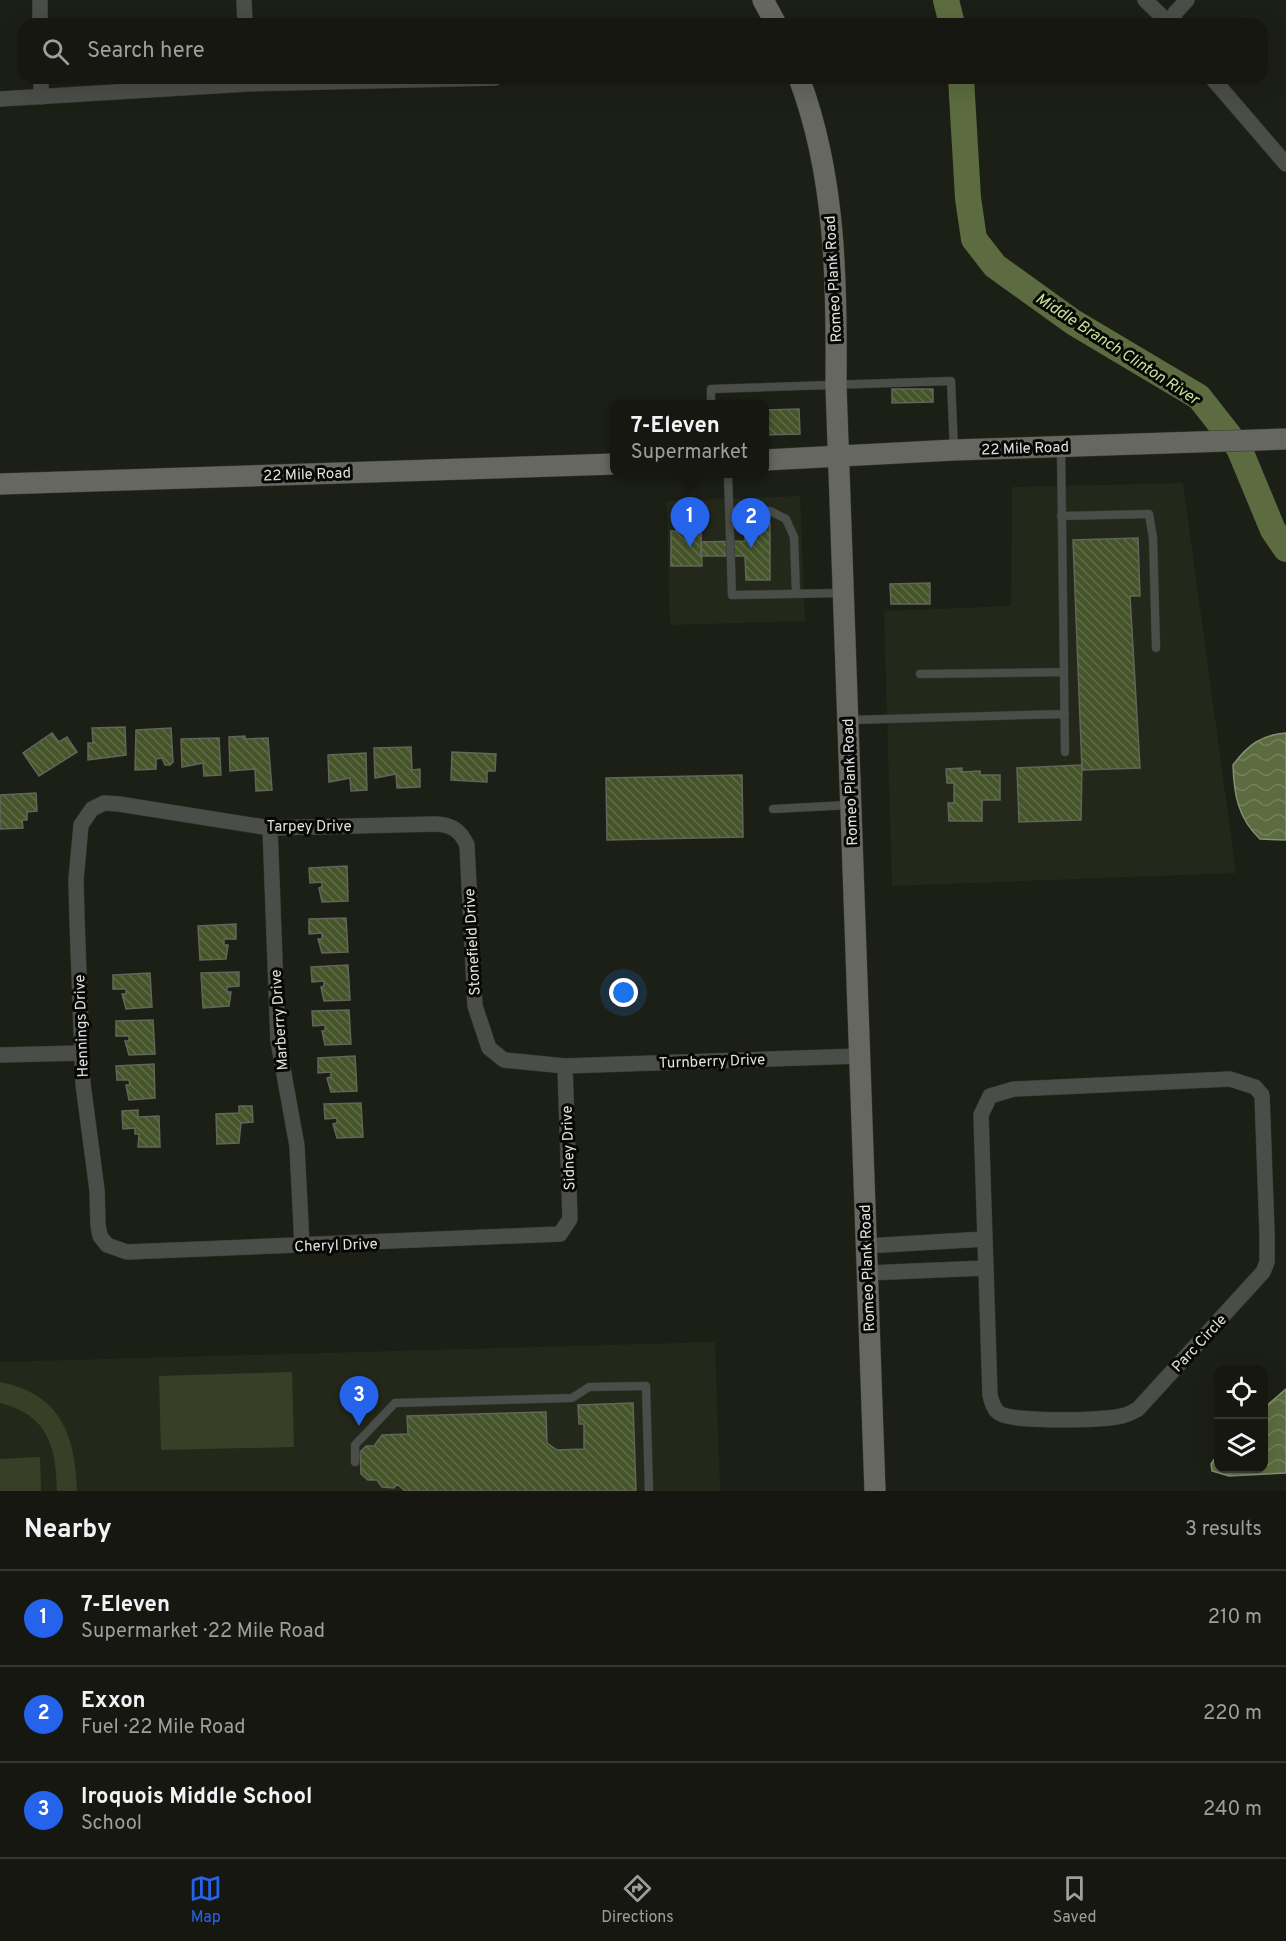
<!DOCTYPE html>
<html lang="en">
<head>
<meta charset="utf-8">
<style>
  body { margin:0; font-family:Overpass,sans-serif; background:#1e2019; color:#f1f3f6 }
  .controls { position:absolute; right:18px; bottom:18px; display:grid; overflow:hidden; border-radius:12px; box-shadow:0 6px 24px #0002 }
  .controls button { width:54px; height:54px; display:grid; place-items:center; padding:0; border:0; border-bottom:2px solid #343630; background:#151710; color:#f1f3f6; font:30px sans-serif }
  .you { position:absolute; left:624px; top:993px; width:21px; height:21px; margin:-15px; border:4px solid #fff; border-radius:50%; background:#1a73e8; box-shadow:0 0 0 9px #1a73e833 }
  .badge { display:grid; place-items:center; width:39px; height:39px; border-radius:50%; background:#2563eb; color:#fff; font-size:20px; font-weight:700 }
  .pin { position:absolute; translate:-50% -50px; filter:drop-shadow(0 2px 3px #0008) }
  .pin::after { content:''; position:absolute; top:32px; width:21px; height:18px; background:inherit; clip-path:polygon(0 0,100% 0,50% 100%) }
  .popup { position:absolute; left:610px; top:400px; width:159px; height:78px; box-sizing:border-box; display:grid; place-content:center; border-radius:12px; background:#151710; filter:drop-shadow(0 2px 4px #0005); font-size:20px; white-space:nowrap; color:#9d9f9f }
  .popup b { font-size:22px; color:#f1f3f6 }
  .popup::after { content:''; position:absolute; left:50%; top:100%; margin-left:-12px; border:12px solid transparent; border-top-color:#151710 }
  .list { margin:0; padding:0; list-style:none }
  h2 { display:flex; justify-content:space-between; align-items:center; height:78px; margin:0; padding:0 24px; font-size:26px }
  h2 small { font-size:20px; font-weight:400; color:#9d9f9f }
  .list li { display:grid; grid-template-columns:39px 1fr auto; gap:18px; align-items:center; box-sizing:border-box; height:96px; padding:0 24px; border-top:2px solid #343630 }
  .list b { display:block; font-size:22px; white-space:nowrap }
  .list p { margin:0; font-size:20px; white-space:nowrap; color:#9d9f9f }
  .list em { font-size:20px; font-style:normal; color:#9d9f9f }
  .icon { flex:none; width:33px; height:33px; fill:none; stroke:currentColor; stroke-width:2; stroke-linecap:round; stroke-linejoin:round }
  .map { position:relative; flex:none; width:1286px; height:1491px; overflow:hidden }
  .search { position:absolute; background:#151710; box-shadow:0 6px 24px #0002; left:18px; right:18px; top:18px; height:66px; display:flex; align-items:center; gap:15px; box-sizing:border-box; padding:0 21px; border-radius:18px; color:#9d9f9f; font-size:22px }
  .sheet { height:366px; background:#151710 }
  nav { display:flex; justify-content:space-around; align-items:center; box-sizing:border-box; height:84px; border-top:2px solid #343630; background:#151710; font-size:16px; color:#9d9f9f }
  nav a { display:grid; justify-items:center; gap:3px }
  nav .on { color:#2563eb }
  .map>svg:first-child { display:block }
  .built { fill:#23281a }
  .green { fill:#374026 }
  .water { fill:url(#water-waves); stroke:#84906f; stroke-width:1.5 }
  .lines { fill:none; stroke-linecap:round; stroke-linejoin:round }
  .river { stroke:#5d6c40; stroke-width:26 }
  .building { fill:url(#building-back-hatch); stroke:#61655b; stroke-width:1.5 }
  .lane-casing { stroke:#373a32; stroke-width:9 }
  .street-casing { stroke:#373a32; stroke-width:16 }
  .secondary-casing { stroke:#373a32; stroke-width:22 }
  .lane { stroke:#4b4d48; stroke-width:8 }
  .street { stroke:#4b4d48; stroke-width:15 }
  .secondary { stroke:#656760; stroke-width:21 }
  .labels { text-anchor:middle; stroke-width:6; stroke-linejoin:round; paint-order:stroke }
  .street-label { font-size:15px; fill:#e0e3dd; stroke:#070805 }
  .water-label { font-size:16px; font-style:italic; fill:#c8e199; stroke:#070805 }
</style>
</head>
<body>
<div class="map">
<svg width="1286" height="1491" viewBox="0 0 1286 1491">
  <defs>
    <pattern id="water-waves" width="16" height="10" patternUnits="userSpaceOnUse" patternTransform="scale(1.5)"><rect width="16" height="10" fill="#5d6c40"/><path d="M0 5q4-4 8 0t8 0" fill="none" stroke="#74815b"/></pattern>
    <pattern id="building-back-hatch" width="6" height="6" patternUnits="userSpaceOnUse" patternTransform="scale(1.5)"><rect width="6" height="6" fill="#465429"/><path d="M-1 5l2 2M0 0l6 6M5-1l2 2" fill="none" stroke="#606c48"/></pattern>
  </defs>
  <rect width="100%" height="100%" fill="#1c1f16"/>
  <path class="built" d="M1183 483 1236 873 892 886 884 611 1011 606 1012 487Z
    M800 496 805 621 670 625 667 501Z
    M715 1342 720 1491H0V1362Z"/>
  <path class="green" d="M292 1372 294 1447 161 1450 159 1376Z
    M0 1382C61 1394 75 1435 77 1491H57C56 1446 48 1415 0 1403Z
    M40 1457 41 1491H0V1459Z"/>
  <path class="water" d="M1286 733V840L1260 839C1238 818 1234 795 1233 765 1248 745 1261 735 1286 733Z
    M1286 1389V1473L1229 1476 1212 1471 1211 1464 1218 1454V1468H1264V1408Z"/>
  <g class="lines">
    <path class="river" d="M946 0 952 24
      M961 78 968 198 974 239 995 266 1073 322 1199 397 1239 448 1273 530 1286 549"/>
  </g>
  <path class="building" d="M892 389H933V402L892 403Z
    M799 409 800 434 765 435V410Z
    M770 523V580H746L745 556H701V542L745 541V524Z
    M671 531H701L702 566H671Z
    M1138 538 1140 596H1130L1140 768 1082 770 1073 540Z
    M930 583V604H891L890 584Z
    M125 727 126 755 88 760V743H93L92 728Z
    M171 728 173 762 170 765H165L162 758 156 759V769L135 770 136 730Z
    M52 733 59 742 67 737 77 752 39 776 23 753Z
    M245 736V739L268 738 272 790 256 791 255 769 230 771 229 737Z
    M219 738 221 775 204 776 203 763 182 767 181 739Z
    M411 747 412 770 420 769V787L397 788 396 774 375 778 374 748Z
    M452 752 496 754 495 771H487V782L451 780Z
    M366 753 367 790 351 791 350 778 329 782 328 755Z
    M1082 765 1081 820 1019 822 1017 768Z
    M962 768V772L980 771V775H1000V800H982V821H949L948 803H954V783H947L946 769Z
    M742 775 743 837 607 840 606 778Z
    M36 793 37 811 27 812V820H22L23 828 0 829V795Z
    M347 866 348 901 322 902 319 888 322 887V882L310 883 309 868Z
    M346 918 348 952 322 953 318 939H322V933L309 934V919Z
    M236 924V939H224V945H228L226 959 200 960 198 926Z
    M348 965 350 1000 324 1001 321 987 324 986V981L312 982 311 967Z
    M239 972V986L227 987V992H231L229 1006 203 1008 201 973Z
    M150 973 152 1007 126 1009 122 994H126V989H113V975Z
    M349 1010 351 1044 325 1045 322 1031H325V1025L313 1026 312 1011Z
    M153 1020 155 1054 129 1055 125 1041H129V1036H116V1021Z
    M355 1056 357 1091 331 1092 327 1078 331 1077V1072L318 1073V1058Z
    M154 1064 155 1098 129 1100 126 1085H130L129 1080H117L116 1066Z
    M361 1103 363 1137 337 1138 333 1124 337 1123V1118L325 1119 324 1104Z
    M239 1106H252L253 1122 241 1123 239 1143 217 1144 216 1114 239 1113Z
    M138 1110V1117L159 1116 160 1147H138L139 1134H135V1128L123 1129 122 1111Z
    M633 1403 636 1491H405L397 1484 394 1488 382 1487 377 1480H368L361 1474 360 1452 366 1446H374L382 1435 408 1434 407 1416 546 1412 547 1443 557 1450 584 1449V1424H579L578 1405Z"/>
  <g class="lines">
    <g class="lane-casing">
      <path id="lane" d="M711 404V389L951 381 954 450
        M1061 448 1065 752
        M728 474 732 595 840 593
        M731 512 770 511 786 519 794 537 796 594
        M1061 516 1149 514 1153 538 1156 648
        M920 674 1064 672
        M850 720 1065 714
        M773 809 849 805
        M355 1462V1445L395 1403 572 1398 589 1387 646 1386 649 1491"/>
    </g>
    <g class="street-casing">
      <path id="street" d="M40 0V24
        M244 0 245 24
        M1145 0 1170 24
        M1173 24 1175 13 1187 0
        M41 78V97
        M1212 78 1286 164
        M0 99 248 84 495 78
        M270 828 278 1041 297 1146 302 1246
        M0 1055 82 1053
        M565 1066 570 1219 560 1234 127 1252 107 1245 100 1236 98 1225 97 1190 83 1084 77 919 76 880 81 825 92 809 104 803 119 804 270 828 436 824C452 825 460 830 467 845L475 1006 489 1048 504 1060 565 1066 860 1056
        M1230 1079 1255 1087 1262 1095 1267 1233V1262L1263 1272 1138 1409C1134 1411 1130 1414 1125 1415 1109 1421 1016 1422 1001 1414 994 1411 992 1403 990 1395L981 1115 990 1096 1014 1089Z
        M866 1246 985 1239
        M867 1273 986 1268"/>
    </g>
    <g class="secondary-casing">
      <path id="secondary" d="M763 0 776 24
        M799 78C836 176 837 283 836 386L875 1491
        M765 460 954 450 1286 439
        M0 484 615 464"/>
    </g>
    <use href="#lane" class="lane"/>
    <use href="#street" class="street"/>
    <use href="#secondary" class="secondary"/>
  </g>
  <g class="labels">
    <g class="street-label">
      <text transform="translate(833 279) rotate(-93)" y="5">Romeo Plank Road</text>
      <text transform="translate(1025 448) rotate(-2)" y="5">22 Mile Road</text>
      <text transform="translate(307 474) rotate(-2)" y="5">22 Mile Road</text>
      <text transform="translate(850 782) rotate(-92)" y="5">Romeo Plank Road</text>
      <text x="309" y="831">Tarpey Drive</text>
      <text transform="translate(472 942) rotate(-93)" y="5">Stonefield Drive</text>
      <text transform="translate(279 1020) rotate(-94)" y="5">Marberry Drive</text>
      <text transform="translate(81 1026) rotate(-92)" y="5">Hennings Drive</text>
      <text transform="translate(712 1061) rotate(-2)" y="5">Turnberry Drive</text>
      <text transform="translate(568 1148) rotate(-92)" y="5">Sidney Drive</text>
      <text transform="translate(336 1245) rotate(-2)" y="5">Cheryl Drive</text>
      <text transform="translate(867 1268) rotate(-92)" y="5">Romeo Plank Road</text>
      <text transform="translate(1199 1343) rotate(-47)" y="5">Parc Circle</text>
    </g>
    <g class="water-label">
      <text transform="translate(1118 348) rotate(33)" y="6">Middle Branch Clinton River</text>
    </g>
  </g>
</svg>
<div class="controls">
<button><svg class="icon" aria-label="locate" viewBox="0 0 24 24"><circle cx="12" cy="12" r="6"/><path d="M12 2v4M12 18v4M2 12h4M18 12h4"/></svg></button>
<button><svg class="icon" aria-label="layers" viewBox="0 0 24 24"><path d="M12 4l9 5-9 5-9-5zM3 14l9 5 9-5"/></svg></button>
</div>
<div class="you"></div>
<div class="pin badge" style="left:690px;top:547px">1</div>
<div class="popup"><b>7-Eleven</b>Supermarket</div>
<div class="pin badge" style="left:751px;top:548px">2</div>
<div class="pin badge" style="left:359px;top:1426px">3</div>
<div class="search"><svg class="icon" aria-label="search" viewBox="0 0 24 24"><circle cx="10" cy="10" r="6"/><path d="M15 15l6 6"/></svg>Search here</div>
</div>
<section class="sheet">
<h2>Nearby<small>3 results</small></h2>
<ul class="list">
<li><span class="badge">1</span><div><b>7-Eleven</b><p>Supermarket · 22 Mile Road</p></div><em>210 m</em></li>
<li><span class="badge">2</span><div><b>Exxon</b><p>Fuel · 22 Mile Road</p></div><em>220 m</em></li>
<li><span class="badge">3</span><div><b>Iroquois Middle School</b><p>School</p></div><em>240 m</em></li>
</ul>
</section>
<nav>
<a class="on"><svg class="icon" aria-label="map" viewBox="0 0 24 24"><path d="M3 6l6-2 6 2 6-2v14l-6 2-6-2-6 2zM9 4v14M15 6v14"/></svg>Map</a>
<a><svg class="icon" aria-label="directions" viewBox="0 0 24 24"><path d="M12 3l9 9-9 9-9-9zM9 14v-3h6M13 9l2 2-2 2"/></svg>Directions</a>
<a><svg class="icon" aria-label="saved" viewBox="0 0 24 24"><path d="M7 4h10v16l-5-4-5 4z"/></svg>Saved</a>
</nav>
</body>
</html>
